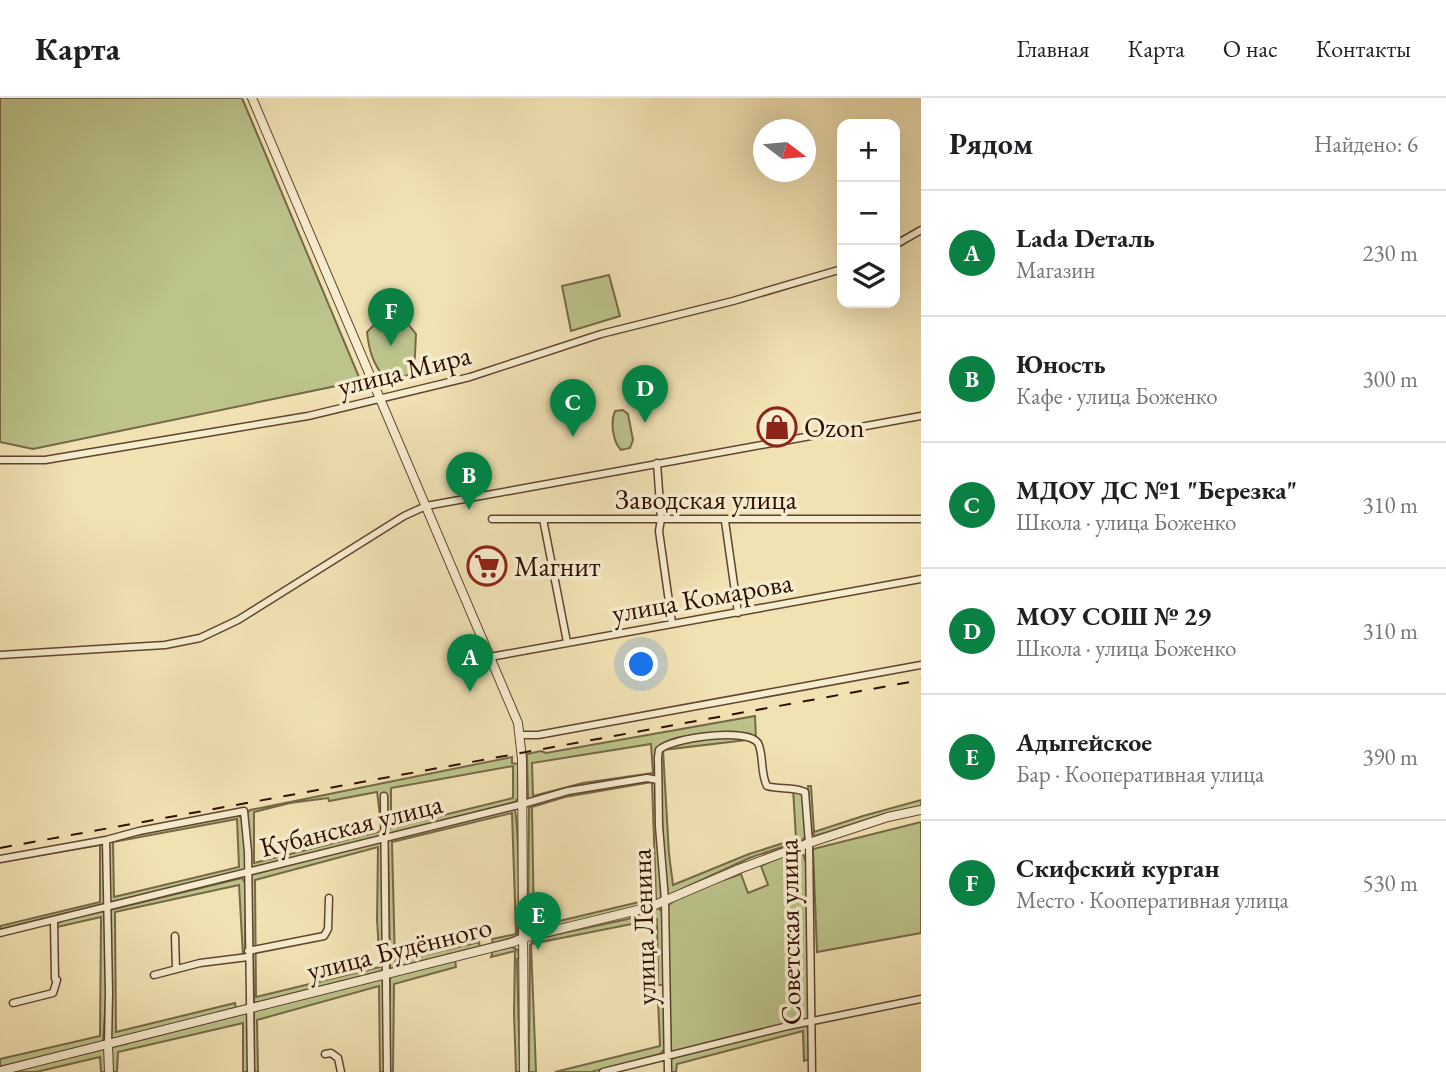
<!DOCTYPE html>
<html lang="ru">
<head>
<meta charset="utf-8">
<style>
  body { margin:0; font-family:"EB Garamond",serif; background:#f2f2f2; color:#202124 }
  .controls { position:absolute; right:21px; top:21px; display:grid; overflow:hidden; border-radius:14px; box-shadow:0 7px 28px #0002 }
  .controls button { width:63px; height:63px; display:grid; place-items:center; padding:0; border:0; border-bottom:2px solid #e0e0e0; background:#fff; color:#202124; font:35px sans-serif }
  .compass { position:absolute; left:753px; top:21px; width:63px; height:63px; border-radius:50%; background:#fff; box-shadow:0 7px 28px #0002; rotate:106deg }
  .you { position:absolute; left:642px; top:567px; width:24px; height:24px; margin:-18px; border:5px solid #fff; border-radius:50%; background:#1a73e8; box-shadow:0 0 0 10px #1a73e833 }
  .badge { display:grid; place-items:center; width:46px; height:46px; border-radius:50%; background:#0b8043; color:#fff; font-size:23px; font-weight:700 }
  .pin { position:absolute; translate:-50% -58px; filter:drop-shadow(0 2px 4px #0008) }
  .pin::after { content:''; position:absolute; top:37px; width:24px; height:21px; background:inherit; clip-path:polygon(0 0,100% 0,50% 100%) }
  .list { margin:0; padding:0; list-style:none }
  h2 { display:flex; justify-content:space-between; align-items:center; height:91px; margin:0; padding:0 28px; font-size:30px }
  h2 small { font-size:23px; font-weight:400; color:#757577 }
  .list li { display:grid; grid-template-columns:46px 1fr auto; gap:21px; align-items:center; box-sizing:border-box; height:126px; padding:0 28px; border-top:2px solid #e0e0e0 }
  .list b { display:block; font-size:26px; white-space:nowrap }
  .list p { margin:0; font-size:23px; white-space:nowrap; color:#757577 }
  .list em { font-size:23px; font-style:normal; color:#757577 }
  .icon { flex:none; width:38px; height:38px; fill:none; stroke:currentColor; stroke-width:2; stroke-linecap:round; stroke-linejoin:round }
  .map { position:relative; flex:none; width:921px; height:974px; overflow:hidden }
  header { display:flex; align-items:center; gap:42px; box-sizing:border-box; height:98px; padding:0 35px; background:#fff; border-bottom:2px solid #e0e0e0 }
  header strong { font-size:33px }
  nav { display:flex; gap:38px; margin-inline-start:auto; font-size:24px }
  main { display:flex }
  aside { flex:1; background:#fff }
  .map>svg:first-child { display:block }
  .green { fill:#bcc38b; stroke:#766946; stroke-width:2; fill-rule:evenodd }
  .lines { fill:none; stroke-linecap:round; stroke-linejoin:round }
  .minor-casing { stroke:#60442e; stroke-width:9 }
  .tertiary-casing { stroke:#60442e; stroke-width:10 }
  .minor { stroke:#f6ecce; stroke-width:6 }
  .tertiary { stroke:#f6ecce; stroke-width:8 }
  .rail { stroke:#300f02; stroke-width:2; stroke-dasharray:12 12; stroke-linecap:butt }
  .labels { text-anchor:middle; stroke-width:7; stroke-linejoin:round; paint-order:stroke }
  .street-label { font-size:28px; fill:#300f02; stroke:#f6ecce }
  .poi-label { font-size:28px; fill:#300f02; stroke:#f6ecce; text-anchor:start }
</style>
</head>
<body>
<header>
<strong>Карта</strong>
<nav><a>Главная</a><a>Карта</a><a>О нас</a><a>Контакты</a></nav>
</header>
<main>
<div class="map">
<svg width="921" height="974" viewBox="0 0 921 974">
  <rect width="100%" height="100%" fill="#f1e2b4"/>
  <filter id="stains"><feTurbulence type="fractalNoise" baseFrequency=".00286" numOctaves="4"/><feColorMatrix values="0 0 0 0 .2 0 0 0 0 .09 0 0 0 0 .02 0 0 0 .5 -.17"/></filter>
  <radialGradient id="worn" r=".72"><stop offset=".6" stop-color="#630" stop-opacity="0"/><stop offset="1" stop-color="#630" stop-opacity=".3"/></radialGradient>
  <path class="green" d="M0 0H242L359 279 341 287 33 351 0 344Z
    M609 177 620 218 571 233 562 188Z
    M400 216 416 236 414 276 386 282C373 266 369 253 367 234L383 218Z
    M623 312 628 316 633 342 630 350 621 352C613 344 610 324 615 313Z
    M755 618 756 641C732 639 672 629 657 652L654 678 528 701 527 656 541 653 546 655ZM651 646 653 675 583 685 533 698 532 665Z
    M727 638 749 641 755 646 747 642 663 652 669 756 673 787 749 756 796 741 793 690 802 694 806 736 803 742 749 760 669 797 666 795 659 663 662 650 667 646Z
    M512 659V665L518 666V700L515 704 251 771 246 716 250 712ZM513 668V700L391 730V690ZM377 694 382 733 254 765V714L290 705 328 700 329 703Z
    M635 683H654L657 686 661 800 641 809 533 834V830H528L529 709 560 696ZM652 684 656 800 534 829 532 709 565 699Z
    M808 688H811L814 734 863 718 921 702V709L884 716 815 738 810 732Z
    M514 710C519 718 520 826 517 838L493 846 492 841 516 836 512 715 392 744 395 864 479 844 480 850 390 871 388 741Z
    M237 717 242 720 244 726 246 773 109 807 108 744 112 740ZM237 721 239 769 114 799 113 744Z
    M921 724V835L817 854 813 751Z
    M99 744 105 750 106 808 0 833V828L100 804V747L0 764Z
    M378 744 383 746 386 870 382 873 259 905 254 904 251 777ZM378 749 377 822 380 869 256 899 255 782Z
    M792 753H798L803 756 806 764 808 799 810 918 807 922 674 954 671 952 666 810C677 795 723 783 741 776L748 795 768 787 761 768Z
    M242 780 246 786 245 858H243L239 787 115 814 116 934 235 905 236 911 114 941 111 939 110 812Z
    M658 810 663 814 664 887H658L657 821 531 846 536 974H529L530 847 535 841 628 821Z
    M105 813 106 898 103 944 0 969V961L100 938 101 819 57 829V826L63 822Z
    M512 849 518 852 519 860 517 861 520 974H516L514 916 515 853 491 859 493 853Z
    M455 862 456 869 394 886 393 974H389L390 881 392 878Z
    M381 880 384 881 386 974H380L379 888 257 922 258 974H254V913Z
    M658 902H664L666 950 660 956 591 974H555L660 948Z
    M247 915 249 916V974H243V925L118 954 117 974H111V952L113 949Z
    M804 927 810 931V961L804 963 803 933 677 966 676 974H671V962L677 958Z
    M105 951 106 974H101L100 959 36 974H6Z"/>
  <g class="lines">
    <g class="minor-casing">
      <path id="minor" d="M895 147 921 132
        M0 362H45L308 318 470 279 601 236 733 203 842 171
        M657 365 661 421 659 433 672 525
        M492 421H921
        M543 421 567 544
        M725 423 738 515
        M0 557 165 547 200 540 238 522 404 418 426 408 921 318
        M490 559 921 481
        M520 637H538L921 567
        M384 698 387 974
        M106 742 109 895 108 947
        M0 761 106 742 139 733 244 713 248 754 251 974
        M0 835 523 706 568 693 647 680 658 682
        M175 838 176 871
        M248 853 324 838 328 831 329 800
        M154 877 200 865 248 859
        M13 905 53 895 57 882 55 881 54 823
        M325 956 331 955 338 960 341 974
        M603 974 788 928 921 901
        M668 974 665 802 659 728 658 659 659 652C670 640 748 629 758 645 764 657 760 675 767 688 780 692 792 688 805 694L809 745 812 974"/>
    </g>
    <g class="tertiary-casing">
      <path id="tertiary" d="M252 0 518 625 522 661 524 974
        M108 947 109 974
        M0 973 514 844 523 840 650 809 739 771 809 745 888 719 921 712"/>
    </g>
    <use href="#minor" class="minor"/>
    <use href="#tertiary" class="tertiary"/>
    <path class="rail" d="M0 750 921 582"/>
  </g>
  <defs>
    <g id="shop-ring" transform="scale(2.0125)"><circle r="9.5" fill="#f6ecce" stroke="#8f2418" stroke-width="1.5"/><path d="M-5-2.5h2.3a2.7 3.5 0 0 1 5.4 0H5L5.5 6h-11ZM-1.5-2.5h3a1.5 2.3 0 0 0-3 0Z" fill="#8f2418"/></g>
    <g id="supermarket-ring" transform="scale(2.0125)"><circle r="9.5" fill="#f6ecce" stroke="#8f2418" stroke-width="1.5"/><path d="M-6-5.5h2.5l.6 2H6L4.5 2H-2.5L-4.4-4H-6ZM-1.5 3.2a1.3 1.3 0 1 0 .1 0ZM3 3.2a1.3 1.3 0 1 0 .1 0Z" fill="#8f2418"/></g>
  </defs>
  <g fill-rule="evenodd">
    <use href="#shop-ring" x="777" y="329"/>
    <use href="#supermarket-ring" x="487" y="468"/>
  </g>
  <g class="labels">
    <g class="street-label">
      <text transform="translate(404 272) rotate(-14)" y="10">улица Мира</text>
      <text x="706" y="411">Заводская улица</text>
      <text transform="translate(702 499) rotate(-10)" y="10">улица Комарова</text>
      <text transform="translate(351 727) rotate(-14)" y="10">Кубанская улица</text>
      <text transform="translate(643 829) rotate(-92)" y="10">улица Ленина</text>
      <text transform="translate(789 834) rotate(-91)" y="10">Советская улица</text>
      <text transform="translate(399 850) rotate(-14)" y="10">улица Будённого</text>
    </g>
    <g class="poi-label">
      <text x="804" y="339">Ozon</text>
      <text x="514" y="478">Магнит</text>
    </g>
  </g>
  <rect width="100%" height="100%" filter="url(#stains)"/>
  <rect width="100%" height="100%" fill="url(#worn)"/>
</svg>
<div class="controls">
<button>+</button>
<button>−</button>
<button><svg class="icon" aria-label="layers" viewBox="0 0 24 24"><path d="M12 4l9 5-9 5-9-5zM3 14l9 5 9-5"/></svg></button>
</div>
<svg class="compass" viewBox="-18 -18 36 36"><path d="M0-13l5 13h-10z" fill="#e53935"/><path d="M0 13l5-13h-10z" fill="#757577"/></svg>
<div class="you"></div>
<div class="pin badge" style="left:470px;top:594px">A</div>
<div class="pin badge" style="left:469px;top:412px">B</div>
<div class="pin badge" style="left:573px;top:339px">C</div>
<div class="pin badge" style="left:645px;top:325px">D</div>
<div class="pin badge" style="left:538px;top:852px">E</div>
<div class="pin badge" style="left:391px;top:248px">F</div>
</div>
<aside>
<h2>Рядом<small>Найдено: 6</small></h2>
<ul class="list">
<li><span class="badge">A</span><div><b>Lada Dеталь</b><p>Магазин</p></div><em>230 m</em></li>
<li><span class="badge">B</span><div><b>Юность</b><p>Кафе · улица Боженко</p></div><em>300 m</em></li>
<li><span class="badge">C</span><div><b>МДОУ ДС №1 &quot;Березка&quot;</b><p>Школа · улица Боженко</p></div><em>310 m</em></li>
<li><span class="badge">D</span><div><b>МОУ СОШ № 29</b><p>Школа · улица Боженко</p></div><em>310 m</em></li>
<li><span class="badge">E</span><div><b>Адыгейское</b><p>Бар · Кооперативная улица</p></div><em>390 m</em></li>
<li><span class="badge">F</span><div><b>Скифский курган</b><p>Место · Кооперативная улица</p></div><em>530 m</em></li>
</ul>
</aside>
</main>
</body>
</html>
